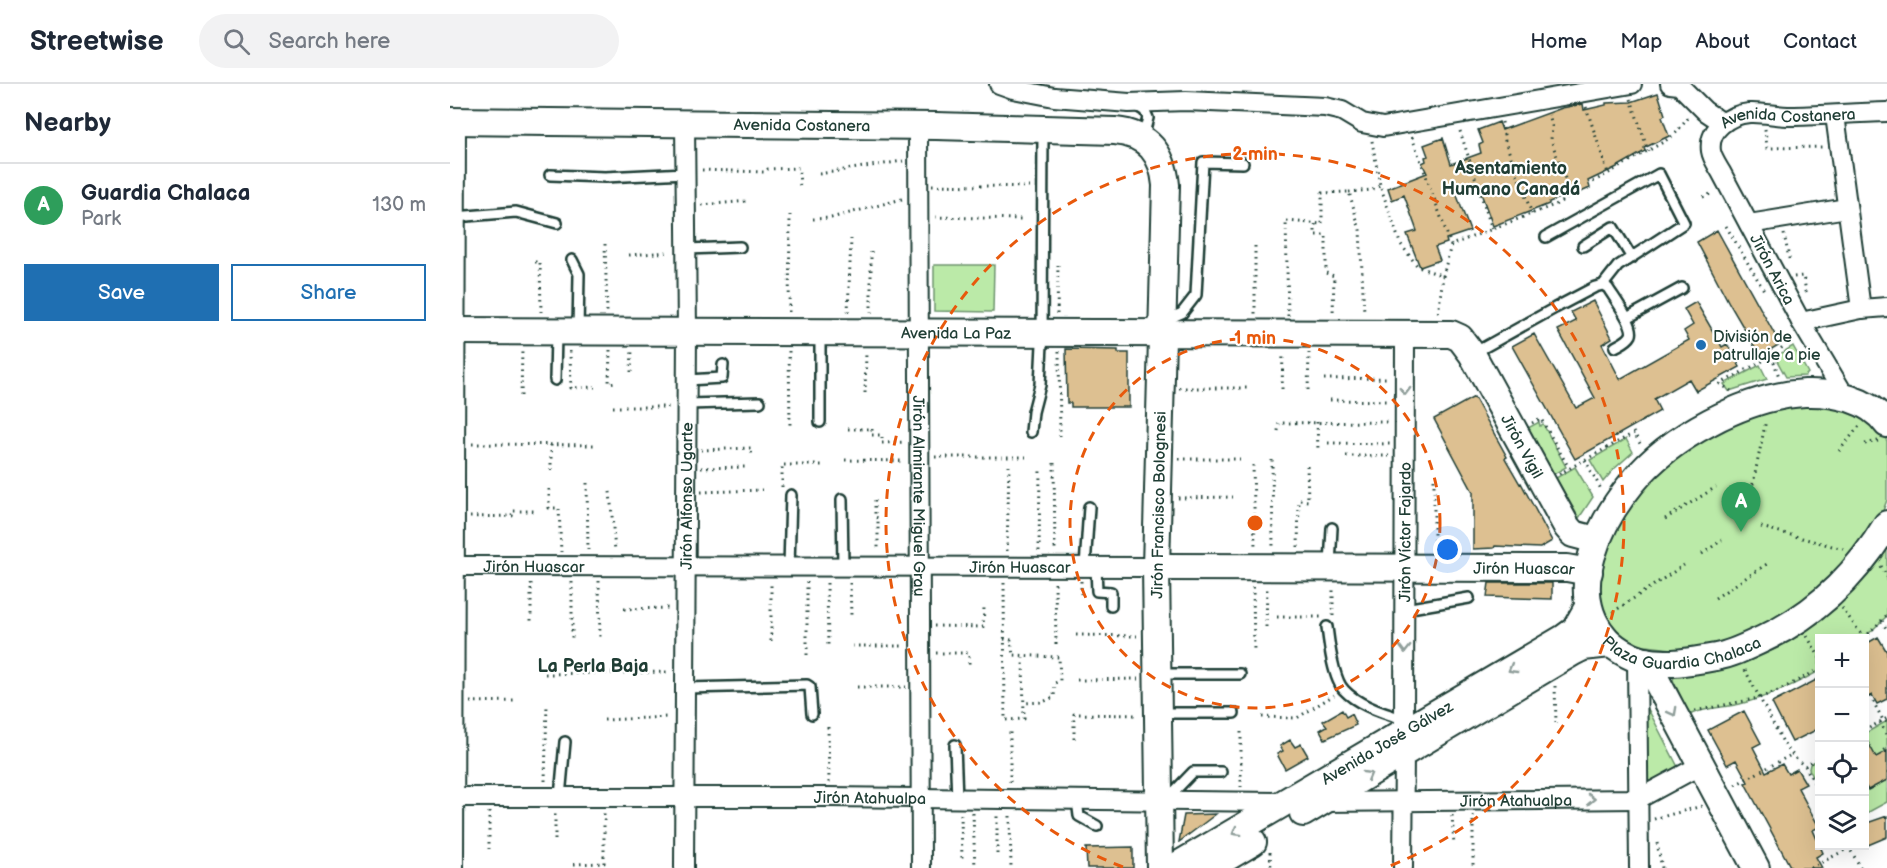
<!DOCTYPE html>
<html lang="en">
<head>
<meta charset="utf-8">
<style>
  body { margin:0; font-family:"Balsamiq Sans",sans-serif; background:#f2f2f3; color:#1f2937 }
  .controls { position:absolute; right:18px; bottom:18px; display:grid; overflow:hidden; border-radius:0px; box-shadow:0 6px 24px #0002 }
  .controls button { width:54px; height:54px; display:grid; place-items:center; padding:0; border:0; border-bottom:2px solid #e0e1e3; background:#fff; color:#1f2937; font:30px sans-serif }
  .you { position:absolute; left:998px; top:466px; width:21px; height:21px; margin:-15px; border:4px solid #fff; border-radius:50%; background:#1a73e8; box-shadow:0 0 0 9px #1a73e833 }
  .badge { display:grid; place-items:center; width:39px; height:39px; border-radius:50%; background:#1f6fb2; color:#fff; font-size:20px; font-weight:700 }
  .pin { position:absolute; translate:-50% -50px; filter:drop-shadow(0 2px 3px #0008) }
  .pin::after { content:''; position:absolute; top:32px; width:21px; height:18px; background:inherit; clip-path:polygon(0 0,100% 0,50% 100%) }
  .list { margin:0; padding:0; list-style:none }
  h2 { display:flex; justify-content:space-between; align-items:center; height:78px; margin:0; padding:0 24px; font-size:26px }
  h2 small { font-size:20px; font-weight:400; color:#747a83 }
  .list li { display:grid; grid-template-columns:39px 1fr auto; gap:18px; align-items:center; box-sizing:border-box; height:84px; padding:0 24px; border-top:2px solid #e0e1e3 }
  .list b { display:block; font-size:22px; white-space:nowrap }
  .list p { margin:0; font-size:20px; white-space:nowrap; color:#747a83 }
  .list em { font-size:20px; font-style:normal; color:#747a83 }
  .actions { display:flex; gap:12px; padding:18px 24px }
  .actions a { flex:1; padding:14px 0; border:2px solid #1f6fb2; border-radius:0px; text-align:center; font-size:21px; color:#1f6fb2 }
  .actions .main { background:#1f6fb2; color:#fff }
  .icon { flex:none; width:33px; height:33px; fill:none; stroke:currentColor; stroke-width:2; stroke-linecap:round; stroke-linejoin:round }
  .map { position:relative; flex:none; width:1437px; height:784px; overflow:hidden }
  header { display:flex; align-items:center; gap:36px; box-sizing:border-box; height:84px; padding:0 30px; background:#fff; border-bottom:2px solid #e0e1e3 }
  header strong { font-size:28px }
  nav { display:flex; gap:33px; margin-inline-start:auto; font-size:21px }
  .search { width:420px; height:54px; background:#f2f2f3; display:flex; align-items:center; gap:15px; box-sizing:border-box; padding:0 21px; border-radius:33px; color:#747a83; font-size:22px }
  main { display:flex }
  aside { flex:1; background:#fff }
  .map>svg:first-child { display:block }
  .green { fill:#bbeaa8; stroke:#6d946e; stroke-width:1.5 }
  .building { fill:#ddc091; stroke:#1f3d34; stroke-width:1.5 }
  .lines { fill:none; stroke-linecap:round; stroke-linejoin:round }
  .lane-casing { stroke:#1f3d34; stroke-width:14 }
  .street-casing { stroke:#1f3d34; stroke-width:22 }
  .secondary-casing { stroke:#1f3d34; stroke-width:30 }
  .path { stroke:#1f3d34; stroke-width:3; stroke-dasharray:1.5 4.5; stroke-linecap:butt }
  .lane { stroke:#fff; stroke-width:9 }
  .street { stroke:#fff; stroke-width:18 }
  .secondary { stroke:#fff; stroke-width:26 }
  .oneway { stroke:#8f9e9a }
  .ring { fill:none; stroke:#e8590c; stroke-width:3; stroke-dasharray:10 8 }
  .poi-dot { fill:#1f6fb2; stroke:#fff; stroke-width:2 }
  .labels { text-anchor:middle; stroke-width:4.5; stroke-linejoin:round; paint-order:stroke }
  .street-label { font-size:16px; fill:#1f3d34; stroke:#fff }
  .poi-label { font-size:16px; fill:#1f3d34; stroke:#fff; text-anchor:start }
  .neighbourhood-label { font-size:18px; font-weight:bold; fill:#1f3d34; stroke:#fff }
  .centre { fill:#e8590c; stroke:#fff; stroke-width:3 }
  .ring-label { font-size:18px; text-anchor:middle; font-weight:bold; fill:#e8590c; stroke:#fff; stroke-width:4.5; stroke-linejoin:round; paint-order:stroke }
</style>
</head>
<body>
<header>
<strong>Streetwise</strong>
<div class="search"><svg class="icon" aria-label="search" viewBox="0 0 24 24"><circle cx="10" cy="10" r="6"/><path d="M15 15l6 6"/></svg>Search here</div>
<nav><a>Home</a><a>Map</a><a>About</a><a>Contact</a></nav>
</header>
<main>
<aside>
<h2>Nearby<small></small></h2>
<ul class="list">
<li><span class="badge" style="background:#2e9e5b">A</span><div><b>Guardia Chalaca</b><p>Park</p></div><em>130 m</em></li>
</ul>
<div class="actions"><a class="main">Save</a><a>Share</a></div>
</aside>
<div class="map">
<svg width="1437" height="784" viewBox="0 0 1437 784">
  <rect width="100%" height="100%" fill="#fff"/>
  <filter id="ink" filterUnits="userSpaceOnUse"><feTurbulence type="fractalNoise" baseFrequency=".0167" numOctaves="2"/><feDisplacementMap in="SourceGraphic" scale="12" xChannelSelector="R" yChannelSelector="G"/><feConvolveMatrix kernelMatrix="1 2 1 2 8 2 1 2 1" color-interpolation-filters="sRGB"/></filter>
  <g filter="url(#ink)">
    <path class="green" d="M484 181H544L543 228 484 227Z
      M1343 262 1358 289 1355 292 1336 293 1325 273Z
      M1310 281 1317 295 1279 307 1274 300Z
      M1359 320 1383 321 1406 328 1429 344 1437 357V416L1431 432 1410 466 1350 522 1293 554 1260 563 1222 565 1188 561 1164 549 1154 537 1147 492 1170 432 1215 380 1254 355 1293 334 1329 324Z
      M1089 338 1090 342 1093 340 1116 383 1104 390 1078 344Z
      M1176 355 1183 368 1164 385 1153 398 1140 376Z
      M1125 383 1143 413 1129 434 1106 394Z
      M1437 464V532L1414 554H1370L1369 587C1344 601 1318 613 1290 620 1273 624 1255 623 1239 631L1223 596 1225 590C1248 588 1271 586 1293 579 1352 558 1402 516 1437 464Z
      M1196 621 1228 683 1196 702Z
      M1437 637V718L1415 730 1414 650Z
      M1369 675V704L1359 685 1360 680Z"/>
    <path class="building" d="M1208 9 1215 31 1212 33 1219 52 1194 64 1195 67 1167 83 1138 97 1140 104 1124 111 1123 109 1099 118V120L1043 142 1028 101 1006 109 1020 147 996 155 997 159 985 163 990 176 970 183 957 150 967 147 954 111 942 116 938 104 977 89 972 79 976 77 975 73 978 72 974 61 993 54 1001 80 1031 69 1029 61 1033 59 1028 46 1049 38 1052 46 1112 24 1133 20 1134 26 1156 21V19L1181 18Z
      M1267 146 1330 260 1310 272 1279 219 1247 158Z
      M1143 217 1162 254 1152 260 1170 295 1239 256 1234 247 1243 241 1234 225 1246 218 1272 263 1277 260 1290 283 1246 307 1239 295 1204 315 1210 327 1125 375 1062 262 1084 250 1126 324 1145 314 1108 246 1126 237 1121 228Z
      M616 265 668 266V269H679V323H621V319H617Z
      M1024 313 1057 373 1055 374 1070 400 1071 399 1102 457 1090 464 1045 462 1044 464 1023 465V408L984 335Z
      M1039 499H1102V515L1037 513Z
      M1428 553 1437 568V615L1427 620 1422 611 1414 615V561Z
      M1370 594V644L1342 658 1322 619Z
      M892 626 896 633 901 630 906 641 875 655 870 646 877 642 873 637Z
      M1294 627 1311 659 1303 663 1316 688 1332 680 1338 690 1347 685 1356 700 1348 704 1369 743 1363 746 1373 769 1366 773 1372 784H1341L1295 699 1298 698 1286 676 1277 681 1258 646Z
      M1414 651 1426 673 1437 667V696L1418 706 1414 700Z
      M840 656 845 663 851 660 858 672 835 685 827 670 833 667 830 662Z
      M766 730 729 758 734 731Z
      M1437 732V753L1418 761 1414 754V740Z
      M683 763V784H637L636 764Z"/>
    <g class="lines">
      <g class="lane-casing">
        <path id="lane" d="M687 22 695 27 698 34 693 53
          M100 91 155 93 236 89
          M5 133 66 128 107 139
          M1096 153 1209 90 1234 139 1168 182 1153 201
          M1133 162 1163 143 1182 174
          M237 165 290 163
          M122 176 129 190 128 247
          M1177 234 1232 204
          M716 236 732 229 746 211 753 78 793 79
          M370 250V338
          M1024 269 1105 224 1145 203 1153 201 1158 204C1164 214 1185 241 1181 251 1178 257 1170 260 1165 263
          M105 296 106 249
          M237 296 272 294 273 281
          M237 320 310 318
          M581 348 583 328 590 301 592 260 593 47
          M392 415 393 482
          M880 481 882 444
          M339 483 341 411
          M635 483 639 423
          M646 483 647 507 661 508V522
          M955 525 1019 514
          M877 543C879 559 883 595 894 606 908 621 935 630 954 635
          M708 590H790
          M235 604 357 601 360 603 362 630
          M708 629H784
          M505 661 507 715
          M110 713 115 658
          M627 716 629 732 647 742
          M716 716 743 688H771"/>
      </g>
      <g class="street-casing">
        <g id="street">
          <path d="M549 0 563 5 604 13 679 19 736 17 875 23 892 27 912 39 933 43 1182 0"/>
          <path d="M1220 0 1229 1 1255 27 1273 39"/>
          <path d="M1385 31 1411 225"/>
          <path id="s1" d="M468 42 471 784"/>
          <path d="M1299 140 1397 124"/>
          <path d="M1351 238 1411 225 1437 223"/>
          <path id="s2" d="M1395 312 1351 238 1271 88C1267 81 1262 74 1261 67 1258 45 1279 31 1299 29 1314 28 1330 33 1345 32 1376 31 1406 29 1437 28"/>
          <path id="s3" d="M0 482 706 483"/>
          <path d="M1187 574 1189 784"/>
          <path id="s4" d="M954 648 955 249"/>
          <path id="s5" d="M0 713H379L835 718"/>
          <path id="s6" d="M874 718 1188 715 1251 681"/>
          <path d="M4 784 6 37"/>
          <path id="s7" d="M234 784 237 247 235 39"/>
          <path d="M953 784 954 670"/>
        </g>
      </g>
      <g class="secondary-casing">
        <g id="secondary">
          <path id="s8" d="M0 37 486 42 665 47C698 50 713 70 716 101L706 483 710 784"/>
          <path id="s9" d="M0 247 1001 250 1010 254 1022 270 1117 443 1123 450 1146 456"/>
          <path id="s10" d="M1437 340C1419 315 1384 308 1355 309 1296 312 1219 353 1182 399 1150 438 1116 505 1153 551 1162 563 1179 573 1194 577 1218 582 1244 577 1266 573 1283 570 1298 562 1313 555 1367 530 1407 490 1437 440"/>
          <path id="s11" d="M706 483 1117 484 1139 488"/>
          <path d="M1196 577 1306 784"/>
          <path d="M853 729 1123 568 1133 563 1160 560"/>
          <path id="s12" d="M723 784 1114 554 1125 546 1138 523"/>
          <path d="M759 784 803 758"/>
        </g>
      </g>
      <path class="path" d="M1181 15 1198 67
        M1136 23 1158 89
        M1052 38 1055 57 1082 130
        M1315 45 1317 64 1375 63
        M1010 47 1042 145
        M962 53 1001 161
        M922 57 930 101 950 159 968 183 993 192 988 231
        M252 86 314 88 318 85 349 84 350 104
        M369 90 453 77
        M1143 98 1215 57 1225 50 1239 33
        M482 101 581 103
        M899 108 922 106 930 101
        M1253 113 1263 109
        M252 121 298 117
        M485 133 573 135
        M363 135 381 134 452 115
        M865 140V151H876V189L884 192 883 230
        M1276 142 1315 208
        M1334 150 1340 179
        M155 160 157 228
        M805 162V230
        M179 171 219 168
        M85 178H90L91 228
        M993 192 1001 161 1107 120 1121 111 1101 56 1102 42 1099 31
        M1344 193 1353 192 1357 212
        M339 228 340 131
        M398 228 401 155
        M421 229V168
        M607 230 608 181
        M838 232 836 137 872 140V109L899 108 910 146 914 229
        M160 266 159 299 166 298
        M120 267 121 304 145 303
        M339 267 340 343
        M609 267 610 352
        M1322 272 1329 293
        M181 288 182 266
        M874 295 939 294
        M729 304H799
        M832 305 833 269
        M858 306 859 269
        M1281 307 1270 300 1322 272 1342 255
        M415 309 416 268
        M71 312 72 266
        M880 316 938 317
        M163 323H221
        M867 338 868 366
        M1082 339 1091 335 1119 384
        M398 345H422V351H432V359L455 358
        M828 347 829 339 939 338
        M878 359 940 360
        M22 360 146 361
        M1415 360 1428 357
        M101 361V386
        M251 366 301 364 302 373
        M1389 367 1411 340
        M896 372H939
        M485 373H576
        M729 375H790
        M395 376 453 377
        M822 376 823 464
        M1135 376 1152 407
        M604 379 605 468
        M803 381 805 463
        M251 384 297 383
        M1109 390 1184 349 1192 363
        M984 395V465
        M137 399 138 466
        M332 403V381H373
        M99 405V424H109L111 468
        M160 408 165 467
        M251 408 312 406
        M728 414 783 413
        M425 416V433L428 434V466
        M1298 424 1316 336
        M20 433 62 432 63 427H85
        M1215 435 1266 403
        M1311 443 1397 466
        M848 463 849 416 858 417 857 382
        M557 467 559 382
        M589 467 590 385
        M1252 470 1272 456
        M1431 482 1437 493
        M149 497 150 555
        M631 497V510
        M122 498V557
        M81 499V538
        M377 499 378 563
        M400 499 401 531
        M554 499 555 636 574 635 573 571
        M605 499 606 560
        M803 503 804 569
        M1265 514 1317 480
        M1392 524 1414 554
        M174 525 220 524
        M1163 528 1234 481
        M883 532V503
        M827 533H872
        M1432 537 1437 546
        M484 542 533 543 534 524
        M816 543 817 503
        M626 551 687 552
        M1357 552 1370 574
        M1414 554 1437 531
        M554 555 561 556 563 571 609 573 610 597 605 599 604 613 593 618 573 619
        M321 557V499
        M402 562H455
        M486 569H519V581
        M357 571V498
        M1295 586 1335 662 1347 676 1355 682 1370 709
        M95 590 219 588
        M627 596 688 595
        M1105 602 1106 639
        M407 603H456
        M1420 612 1433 636 1437 638
        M20 618 64 617
        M1245 627 1309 614 1328 607 1370 585
        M812 633 847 634 884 611
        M154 636 218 633
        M1430 638 1437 652
        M378 643 379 699
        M1414 647 1437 634
        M791 648V703
        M624 655V630L687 631
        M1434 666 1437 664
        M1355 682 1370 673
        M95 697 97 620
        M560 698V647
        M1285 701 1341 671
        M39 728V765
        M523 729 525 784
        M511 730 512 776
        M1002 731 1004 760
        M1023 731V783
        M560 732 561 784
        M1204 735 1252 722
        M105 756V730
        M1207 759 1212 784
        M1398 762 1411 784
        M820 768 821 784
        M547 770V729
        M124 780 154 779V728
        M1361 784 1399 764"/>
      <use href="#lane" class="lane"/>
      <use href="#street" class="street"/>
      <use href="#secondary" class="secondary"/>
    </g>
    <defs><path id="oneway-chevron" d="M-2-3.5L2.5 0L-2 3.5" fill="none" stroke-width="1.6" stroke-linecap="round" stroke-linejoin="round" transform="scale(1.5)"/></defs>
    <g class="oneway">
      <use href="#oneway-chevron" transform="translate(955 307) rotate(89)"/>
      <use href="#oneway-chevron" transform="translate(955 565) rotate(91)"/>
      <use href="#oneway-chevron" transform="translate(1062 585) rotate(150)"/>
      <use href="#oneway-chevron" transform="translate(1223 628) rotate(62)"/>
      <use href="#oneway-chevron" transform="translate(918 691) rotate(-30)"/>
      <use href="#oneway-chevron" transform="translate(1141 715) rotate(-1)"/>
      <use href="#oneway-chevron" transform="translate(786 748) rotate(150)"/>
    </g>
  </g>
  <g class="ring">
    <circle cx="805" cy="439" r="185"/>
    <path d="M673 783A369 369 0 1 1 937 783"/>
  </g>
  <circle class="poi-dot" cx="1251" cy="261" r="6"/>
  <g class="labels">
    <g class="street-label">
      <text dy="6" stroke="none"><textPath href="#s2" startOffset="378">Avenida Costanera</textPath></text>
      <text dy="6" stroke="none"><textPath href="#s8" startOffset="352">Avenida Costanera</textPath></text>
      <text transform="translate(1323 185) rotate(62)" y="6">Jirón Arica</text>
      <text dy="6" stroke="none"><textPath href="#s9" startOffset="506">Avenida La Paz</textPath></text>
      <text dy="6" stroke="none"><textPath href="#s9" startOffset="1136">Jirón Vigil</textPath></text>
      <text dy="6" stroke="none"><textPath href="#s7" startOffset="372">Jirón Alfonso Ugarte</textPath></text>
      <text dy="6" stroke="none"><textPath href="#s1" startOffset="370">Jirón Almirante Miguel Grau</textPath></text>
      <text transform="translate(708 421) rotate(-89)" y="6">Jirón Francisco Bolognesi</text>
      <text dy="6" stroke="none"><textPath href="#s4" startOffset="200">Jirón Víctor Fajardo</textPath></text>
      <text dy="6" stroke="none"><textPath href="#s3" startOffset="84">Jirón Huascar</textPath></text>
      <text dy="6" stroke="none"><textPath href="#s3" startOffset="570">Jirón Huascar</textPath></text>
      <text dy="6" stroke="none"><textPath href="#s11" startOffset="368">Jirón Huascar</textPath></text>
      <text dy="6" stroke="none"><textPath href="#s10" startOffset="544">Plaza Guardia Chalaca</textPath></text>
      <text dy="6" stroke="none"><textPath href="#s12" startOffset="248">Avenida José Gálvez</textPath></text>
      <text dy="6" stroke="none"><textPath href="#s5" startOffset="420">Jirón Atahualpa</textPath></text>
      <text dy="6" stroke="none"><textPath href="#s6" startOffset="192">Jirón Atahualpa</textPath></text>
    </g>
    <g class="poi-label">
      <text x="1263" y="258">División de<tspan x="1263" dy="18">patrullaje a pie</tspan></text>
    </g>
    <g class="neighbourhood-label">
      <text x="1061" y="90">Asentamiento<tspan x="1061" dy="21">Humano Canadá</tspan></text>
      <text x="143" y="588">La Perla Baja</text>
    </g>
  </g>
  <circle cx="805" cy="439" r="9" class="centre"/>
  <g class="ring-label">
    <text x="805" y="76">2 min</text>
    <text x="805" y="260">1 min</text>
  </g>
</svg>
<div class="controls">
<button>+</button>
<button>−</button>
<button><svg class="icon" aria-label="locate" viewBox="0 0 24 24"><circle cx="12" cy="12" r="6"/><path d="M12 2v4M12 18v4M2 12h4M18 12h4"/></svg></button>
<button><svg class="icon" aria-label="layers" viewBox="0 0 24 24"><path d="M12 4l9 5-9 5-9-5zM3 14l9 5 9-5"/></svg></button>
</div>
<div class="you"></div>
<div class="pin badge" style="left:1291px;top:448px;background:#2e9e5b">A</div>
</div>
</main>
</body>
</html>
